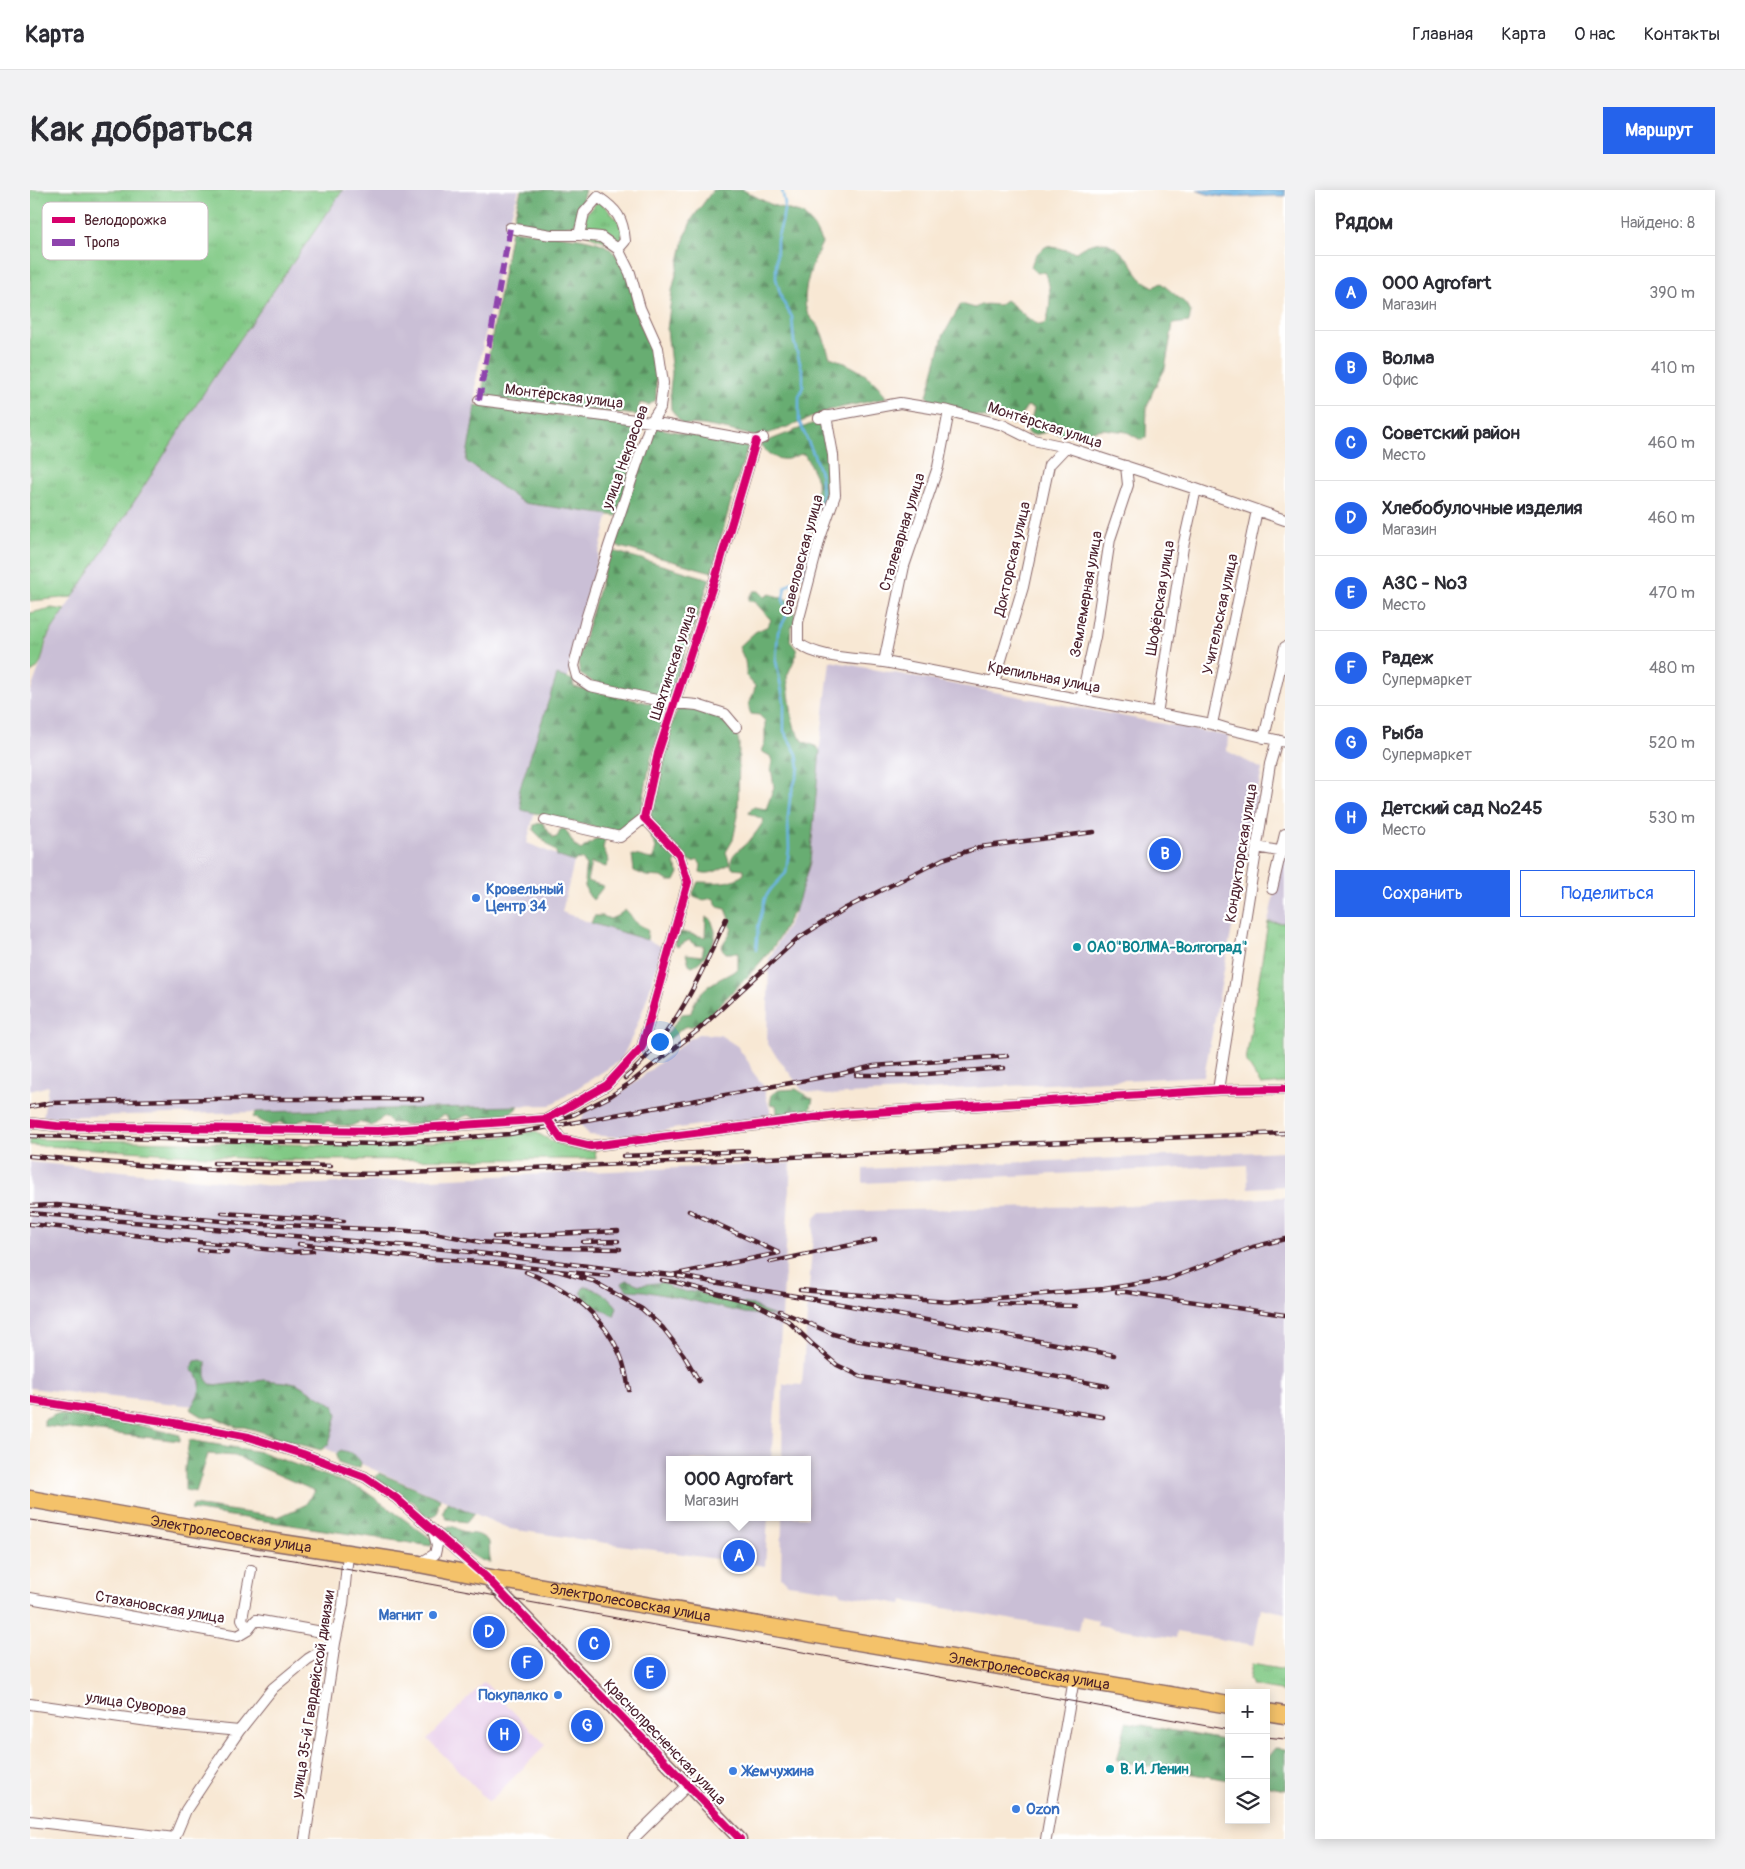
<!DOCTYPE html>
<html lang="ru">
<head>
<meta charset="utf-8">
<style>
  body { margin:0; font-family:Pangolin,sans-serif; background:#f2f2f3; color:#2b2b33 }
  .controls { position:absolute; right:15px; bottom:15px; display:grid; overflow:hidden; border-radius:0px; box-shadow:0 2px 12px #0003 }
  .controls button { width:45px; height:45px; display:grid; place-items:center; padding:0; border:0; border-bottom:1px solid #e1e1e2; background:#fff; color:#2b2b33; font:25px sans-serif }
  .you { position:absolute; left:629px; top:851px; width:18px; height:18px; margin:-12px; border:4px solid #fff; border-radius:50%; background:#1a73e8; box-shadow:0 0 0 8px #1a73e833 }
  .badge { display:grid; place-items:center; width:32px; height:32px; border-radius:50%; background:#2563eb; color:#fff; font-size:16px; font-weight:700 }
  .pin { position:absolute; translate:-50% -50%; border:2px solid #fff; box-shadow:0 1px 5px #0006 }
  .popup { position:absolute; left:636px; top:1266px; width:145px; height:65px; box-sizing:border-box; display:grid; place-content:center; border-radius:0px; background:#fff; filter:drop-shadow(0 1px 4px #0005); font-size:16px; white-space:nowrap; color:#7c7c81 }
  .popup b { font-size:19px; color:#2b2b33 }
  .popup::after { content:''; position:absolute; left:50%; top:100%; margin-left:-10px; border:10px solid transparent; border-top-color:#fff }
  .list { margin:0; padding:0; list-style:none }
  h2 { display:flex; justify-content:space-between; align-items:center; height:65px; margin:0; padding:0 20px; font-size:21px }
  h2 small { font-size:16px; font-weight:400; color:#7c7c81 }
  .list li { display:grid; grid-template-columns:32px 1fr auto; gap:15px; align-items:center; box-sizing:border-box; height:75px; padding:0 20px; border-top:1px solid #e1e1e2 }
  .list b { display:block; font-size:19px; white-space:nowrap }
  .list p { margin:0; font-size:16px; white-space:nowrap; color:#7c7c81 }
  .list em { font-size:16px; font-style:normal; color:#7c7c81 }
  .actions { display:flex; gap:10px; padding:15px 20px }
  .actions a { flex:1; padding:11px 0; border:1px solid #2563eb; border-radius:0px; text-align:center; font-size:18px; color:#2563eb }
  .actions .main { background:#2563eb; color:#fff }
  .icon { flex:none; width:28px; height:28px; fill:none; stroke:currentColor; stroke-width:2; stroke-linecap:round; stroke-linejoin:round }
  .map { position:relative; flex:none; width:1255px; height:1649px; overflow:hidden; border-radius:0px }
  header { display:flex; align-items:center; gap:30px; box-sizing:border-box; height:70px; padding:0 25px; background:#fff; border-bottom:1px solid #e1e1e2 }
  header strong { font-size:24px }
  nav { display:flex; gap:28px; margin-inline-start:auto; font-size:18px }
  .intro { display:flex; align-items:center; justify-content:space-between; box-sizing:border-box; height:120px; padding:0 30px }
  h1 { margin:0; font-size:35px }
  .button { padding:12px 22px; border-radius:0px; background:#2563eb; color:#fff; font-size:18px; font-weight:700 }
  main { display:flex; gap:30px; padding:0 30px }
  aside { flex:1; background:#fff; border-radius:0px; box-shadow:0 2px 12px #0003 }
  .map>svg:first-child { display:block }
  .built { fill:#ead1ec }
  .industrial { fill:#cabfd6 }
  .grass { fill:url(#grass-tufts); stroke:#667458 }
  .forest { fill:url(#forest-firs); stroke:#59664e }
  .water { fill:#6cb5e4; stroke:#5b6a88 }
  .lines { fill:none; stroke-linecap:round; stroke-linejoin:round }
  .stream { stroke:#6cb5e4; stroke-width:2.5 }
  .minor-casing { stroke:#876566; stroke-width:12 }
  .tertiary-casing { stroke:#876566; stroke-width:15 }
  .primary-casing { stroke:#876566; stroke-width:19 }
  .minor { stroke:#fff; stroke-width:10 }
  .tertiary { stroke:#fff; stroke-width:12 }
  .primary { stroke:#f4c26a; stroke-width:16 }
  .tram { stroke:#4a1f2b; stroke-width:1 }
  .rail-casing { stroke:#4a1f2b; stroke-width:4.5 }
  .rail { stroke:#fff; stroke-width:2.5; stroke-dasharray:8; stroke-linecap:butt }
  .quiet { stroke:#8e44ad; stroke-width:6; stroke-dasharray:12 6; stroke-linecap:butt }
  .cycleway-casing { stroke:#fff; stroke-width:11 }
  .cycleway { stroke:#d6006c; stroke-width:8 }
  .shop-dot { fill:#3f7fe0; stroke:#fff; stroke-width:2 }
  .culture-dot { fill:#0f9aa8; stroke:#fff; stroke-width:2 }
  .labels { text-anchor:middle; stroke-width:4.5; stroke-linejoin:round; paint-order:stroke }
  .street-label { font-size:15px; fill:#4a1f2b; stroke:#fff }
  .shop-label { font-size:15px; font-weight:bold; fill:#366cbe; stroke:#fff; text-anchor:start }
  .culture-label { font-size:15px; font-weight:bold; fill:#0d838f; stroke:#fff; text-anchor:start }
  .key { fill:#fff; stroke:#c9bcbf; stroke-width:1 }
  .key-label { font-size:14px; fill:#4a1f2b }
</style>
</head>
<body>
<header>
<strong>Карта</strong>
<nav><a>Главная</a><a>Карта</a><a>О нас</a><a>Контакты</a></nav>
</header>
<div class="intro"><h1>Как добраться</h1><a class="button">Маршрут</a></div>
<main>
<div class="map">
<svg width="1255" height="1649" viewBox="0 0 1255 1649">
  <defs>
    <pattern id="grass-tufts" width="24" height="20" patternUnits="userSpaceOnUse" patternTransform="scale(1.25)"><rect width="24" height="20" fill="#81c985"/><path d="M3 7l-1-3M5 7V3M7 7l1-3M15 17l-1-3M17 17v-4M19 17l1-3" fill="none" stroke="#71ac73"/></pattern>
    <pattern id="forest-firs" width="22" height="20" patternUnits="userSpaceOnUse" patternTransform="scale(1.25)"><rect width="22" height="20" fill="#68ad72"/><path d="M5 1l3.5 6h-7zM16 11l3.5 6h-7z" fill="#588c5e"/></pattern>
  </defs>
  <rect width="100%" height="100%" fill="#fff"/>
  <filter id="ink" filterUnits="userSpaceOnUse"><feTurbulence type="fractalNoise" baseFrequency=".02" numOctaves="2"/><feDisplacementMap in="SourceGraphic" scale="10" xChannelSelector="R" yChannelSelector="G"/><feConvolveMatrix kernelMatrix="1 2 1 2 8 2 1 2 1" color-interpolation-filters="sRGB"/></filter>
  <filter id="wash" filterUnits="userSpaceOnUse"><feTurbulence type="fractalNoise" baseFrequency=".0096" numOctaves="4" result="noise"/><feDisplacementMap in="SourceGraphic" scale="20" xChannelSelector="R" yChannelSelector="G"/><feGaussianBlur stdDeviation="1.12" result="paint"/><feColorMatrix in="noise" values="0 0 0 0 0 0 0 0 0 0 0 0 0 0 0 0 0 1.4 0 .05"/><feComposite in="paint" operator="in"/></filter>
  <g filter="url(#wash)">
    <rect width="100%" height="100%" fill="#f8e8d4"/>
    <path class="built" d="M454 1492 516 1555 459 1612 398 1549Z"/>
    <path class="industrial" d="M313 0H489L476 41 446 190V215L436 271 579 323 497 653 544 672 532 722 561 733 617 750 633 757 615 814 603 845 591 870 521 915 13 927 18 896 0 901V502L11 473 18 446 182 190Z
      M800 471 1198 546 1197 561 1232 579 1174 886 797 905 772 900 737 853 739 769 765 722 780 672 785 599Z
      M1255 653V733L1238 732Z
      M668 844 690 845 707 856 719 873 722 881 733 895 740 920V928L676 934 589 947 559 945 550 934 555 921 595 900 658 850Z
      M1255 961V996L1218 998 1217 975 833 993V979Z
      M0 972 243 996 761 973 752 1127 741 1270H640V1327H738L735 1376 480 1339 210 1221 0 1198Z
      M1255 1007V1423L1231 1418 1224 1455 1147 1442 1146 1448 1067 1435 1068 1430 1052 1426 1049 1441 873 1411 872 1414 810 1404V1401L758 1394 751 1387 752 1327H778V1270H752L753 1194 772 1195 784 1029 791 1022 1107 1015Z"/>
    <path class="grass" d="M0 0H313L182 190 43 407 0 411Z
      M569 10 592 35 593 51 587 56 552 43 556 24Z
      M22 418 35 420C30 428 24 436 19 444 12 456 15 478 0 483V423Z
      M1238 732 1255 733V893L1231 895 1216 871Z
      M504 941C522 952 544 963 565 960L566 969 243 970 0 955V949L347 956 478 946Z
      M1222 1474 1255 1480V1502L1222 1496 1219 1489Z"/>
    <path class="forest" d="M491 0H555L544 36 537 35 536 42 482 36Z
      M683 0H713L742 15 773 24 784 37 792 53C784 69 770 103 777 122 779 127 785 132 789 137 794 146 796 158 800 167 820 174 847 188 856 208L799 220 766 234 728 247 695 239 673 235 652 234 641 219 640 200 642 183 637 140 642 101 655 46 662 29Z
      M481 40C503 43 559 46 576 56 600 71 603 114 612 139 615 149 621 158 623 168 627 181 626 196 626 210L619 215 610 213 607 225 451 208Z
      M1074 52C1085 55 1095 65 1102 74 1105 78 1105 82 1108 85 1112 91 1119 94 1124 97L1131 93 1155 113 1161 122 1159 132 1143 134 1135 179 1123 201 1117 217 1116 247 1111 250 1097 242 1073 239 1041 245 1030 244 1021 241 1004 245 998 243C998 233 1003 227 1004 218L997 216 988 230 982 235 973 224 965 230 902 216 897 206 913 146 931 114 945 118C953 112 960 115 969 115L976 110C988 118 997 130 1010 135L1016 133C1021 117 1022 97 1015 82L1007 83 1001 78C1003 67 1007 62 1017 56L1046 62C1055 55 1062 53 1074 52Z
      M446 215 614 236 587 326 493 313 436 271Z
      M792 230 799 266 801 307 795 312H785C786 305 788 297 787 290 786 287 776 266 774 264 768 264 764 267 758 269 746 271 736 263 730 254Z
      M623 237 718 257 705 296 682 382 583 355Z
      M580 360 680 389 639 509 563 492 550 484 548 471Z
      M724 401H729L735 407 740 404 765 412V431L761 438 760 451 766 459 767 464 757 486 762 527 765 539 773 551 787 557 790 561 780 672 765 722H763C756 733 751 746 744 756 722 784 696 808 671 833L662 836 654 837 636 852H631L652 824 661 823C668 795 687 792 708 779V763H696L691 758C694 750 700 746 702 738L700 737V729L696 719 688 717 684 709 681 708C674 711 671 710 664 707L663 703 668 692C685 692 700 695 714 684V679L702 678C697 664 713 658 720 650 725 644 731 636 734 630L719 623 720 620 724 617 736 619 744 598 741 577 742 571 740 566 731 561 735 552V531L729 525 721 524C715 513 724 508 725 496L717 487 715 471 709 457 725 442 738 436 741 430 725 412 719 411V407Z
      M527 485 543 490 544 497 638 517 621 568 610 627 588 643 492 620 489 601Z
      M648 518 666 519 693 527 706 540 709 553 708 626 703 650 696 662 700 674C690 679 681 686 670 682L671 675 668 670C663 673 658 671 654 667L647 669 644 674 649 683 645 691H638L632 687 616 686 604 681 602 665C610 665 616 669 623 669L626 657 615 635 628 570Z
      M512 632 523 648 527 647 531 639H535L545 656 551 660C555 655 562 654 565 649L572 648 575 650 573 658 579 671 576 677 561 673 557 691 574 696 563 710C553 701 553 688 556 676L553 670 547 669 544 672 527 666 526 662 503 640 504 635Z
      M595 720C601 723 602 730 607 733 612 737 614 736 618 741L617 750 561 733 564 726H573L580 729 587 726Z
      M676 727 681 729C682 733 684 737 685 741 686 753 674 772 662 776L659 774 656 764 672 766 674 756 665 755 659 750 647 757 645 754 649 743 651 742C660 743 666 746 675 747Z
      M766 899 783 909 780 920C772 924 754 928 746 927L747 921 746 915 740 914 742 904 749 900Z
      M488 916C480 929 460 929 446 930L439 925C432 926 427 931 419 932L417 926C410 924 408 929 403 933L374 935 370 933H360L358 929 353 927 348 932 342 936 330 932 321 936 307 935 298 931 292 935 284 930 275 928 264 935 257 937 250 932 241 936 223 927 226 922Z
      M597 1090 610 1095 633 1092 641 1098 657 1102 666 1101 689 1110 723 1115 734 1122 745 1126 714 1123 664 1111 614 1101 597 1100 592 1093Z
      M557 1096C571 1103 577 1104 587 1117L584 1126 557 1112 551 1102 553 1098Z
      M171 1170 176 1172V1189L180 1194 191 1195 234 1190 266 1193 304 1215 307 1225 299 1254 291 1260 243 1247 232 1242 214 1237H206L184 1227 175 1228 160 1219C168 1206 178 1191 161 1180L165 1171Z
      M27 1224 107 1235 150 1245V1251L14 1236V1230Z
      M159 1250 231 1262 332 1299 403 1350 401 1356 161 1320 163 1315 248 1327 275 1315 285 1301 205 1266 178 1264 166 1302 155 1300V1278Z
      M309 1261C318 1260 327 1265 331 1273L330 1277 322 1278 308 1273 306 1265Z
      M349 1283 410 1309 408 1315V1322L404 1326H398L393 1324 384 1312 366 1304 355 1294 344 1289Z
      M417 1312 445 1324 436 1332 417 1329 413 1322Z
      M420 1336C426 1337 427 1339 432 1341 443 1347 445 1339 459 1352L460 1372C449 1374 419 1348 413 1339Z
      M1096 1532 1199 1551V1590L1087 1571Z
      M1245 1558 1255 1559V1600L1236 1596V1569Z"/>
    <path class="water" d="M1166 0H1255V6C1226 5 1193 12 1166 0Z"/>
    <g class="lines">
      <path class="stream" d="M726 760 728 738 735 708 741 699 756 683 759 659 758 627 760 608 769 578 767 564 754 541V512L746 471 748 442 756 427V418L753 409 755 397 776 382 775 369 779 336 786 328 792 311 791 286 784 265 769 231V207L773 196V183L764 152 762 127 752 110 746 88 747 49 752 32 755 14 752 0"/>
    </g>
  </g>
  <g filter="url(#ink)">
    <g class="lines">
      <g class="minor-casing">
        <path id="minor" d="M480 38 521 45H549
          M588 59 595 51C593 28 587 20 568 7L554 23 549 45 571 47 588 59 600 83 610 118 628 158 633 193 630 218 621 232 579 356 556 429 544 476 547 487 560 496 636 512 667 515 695 524 706 537
          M449 210 621 232 726 251 733 248
          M796 226 803 265 805 305 790 348 768 432V453C789 470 833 468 860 473 967 494 1075 514 1182 534L1198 539 1255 552
          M789 228 870 213 919 221 973 235 1003 250 1036 257 1166 299 1255 330
          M854 472 874 376 908 277 919 221
          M964 493 993 397 1019 275 1036 257
          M1051 509 1065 447 1080 349 1098 295 1096 276
          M1127 524 1153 357 1166 299
          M1182 534 1227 320
          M1234 548 1255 457
          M515 630 590 647 614 628
          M1227 657 1254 662
          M1242 699 1255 644
          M1188 900 1240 574 1247 550
          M517 929 531 949 561 956 815 924 1188 900 1255 899
          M0 933 27 936 348 941 517 929 577 895 612 857 658 692 649 664 614 628 628 563 686 386 726 251
          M0 1210 133 1231 219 1247 273 1264 335 1287 366 1308 454 1385
          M389 1374 405 1364 407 1355 403 1341
          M0 1408 208 1446 218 1440 226 1430 292 1442 308 1439
          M218 1440 212 1429 221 1380
          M0 1514 146 1535 209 1541
          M0 1631 145 1648
          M144 1649 156 1620 185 1576 209 1541 243 1498 278 1469 305 1453
          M275 1649 305 1453 313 1415 318 1364
          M603 1649 658 1595
          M1016 1649 1044 1489"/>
      </g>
      <g class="tertiary-casing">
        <path id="tertiary" d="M456 1387 710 1649"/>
      </g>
      <g class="primary-casing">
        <g id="primary">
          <path id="s1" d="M0 1309 226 1349 389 1374 456 1387 740 1437 1199 1515"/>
          <path d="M1236 1522 1255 1525"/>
        </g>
      </g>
      <use href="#minor" class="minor"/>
      <use href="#tertiary" class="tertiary"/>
      <use href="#primary" class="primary"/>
      <path class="tram" d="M0 1330 264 1370 395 1393 1199 1540
        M1236 1547 1255 1549"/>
      <g class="rail-casing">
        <path id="rail" d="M826 885H884L974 878
          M595 888C644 846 670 787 696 729
          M0 917 20 913 182 909H392
          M527 930 545 924 579 907 600 893 667 841 767 749 816 718 913 669 950 657 1064 642
          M0 946 347 954 480 944 810 884 844 876 977 866
          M0 966 144 978 249 983 357 984 853 963 989 954 1255 943
          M593 966 718 961
          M184 973 301 976
          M0 1016 27 1015 212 1033 399 1042 450 1052 530 1058 590 1059
          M0 1023 414 1059 583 1079 642 1085 749 1063 659 1021
          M192 1023 314 1031
          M0 1034 262 1062 283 1061
          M464 1047 588 1041
          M553 1052 588 1051
          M269 1054 391 1068 462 1073 528 1081
          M169 1060 197 1062
          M740 1072 845 1050
          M496 1082C538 1098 573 1123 591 1167 595 1177 597 1189 599 1200
          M578 1086 528 1081 563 1091 612 1119 633 1138 653 1164 669 1191
          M648 1086 789 1110 1084 1165
          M631 1090 644 1092 724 1113 758 1131 781 1153 807 1175 832 1187 1073 1227
          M770 1100 918 1112 1074 1099 1138 1089 1223 1057 1255 1049
          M1087 1102H1096L1255 1125
          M969 1114 1046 1116
          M750 1121 803 1144 825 1150 1077 1196"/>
      </g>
      <use href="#rail" class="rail"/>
      <path class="quiet" d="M449 210 480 38"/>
      <g class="cycleway-casing">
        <path id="cycleway" d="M517 929 531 949 561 956 815 924 1188 900 1255 899
          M0 933 27 936 348 941 517 929 577 895 612 857 658 692 649 664 614 628 628 563 686 386 726 251
          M0 1210 133 1231 219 1247 273 1264 335 1287 366 1308 456 1387 710 1649"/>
      </g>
      <use href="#cycleway" class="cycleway"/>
    </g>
  </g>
  <g class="shop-dot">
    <circle cx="446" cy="708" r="5"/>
    <circle cx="403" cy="1425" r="5"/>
    <circle cx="528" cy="1505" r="5"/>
    <circle cx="703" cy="1581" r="5"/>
    <circle cx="986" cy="1619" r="5"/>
  </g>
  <g class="culture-dot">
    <circle cx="1047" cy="757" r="5"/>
    <circle cx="1080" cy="1579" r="5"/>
  </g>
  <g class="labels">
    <g class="street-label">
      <text transform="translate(534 206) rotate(7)" y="5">Монтёрская улица</text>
      <text transform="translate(1015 235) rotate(18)" y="5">Монтёрская улица</text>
      <text transform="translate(595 267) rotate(-70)" y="5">улица Некрасова</text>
      <text transform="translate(872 342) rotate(-73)" y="5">Сталеварная улица</text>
      <text transform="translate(772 365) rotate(-75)" y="5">Савеловская улица</text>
      <text transform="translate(982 369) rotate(-77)" y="5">Докторская улица</text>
      <text transform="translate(1056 404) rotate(-80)" y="5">Землемерная улица</text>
      <text transform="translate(1130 408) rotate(-81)" y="5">Шофёрская улица</text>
      <text transform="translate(1190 424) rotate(-78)" y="5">Учительская улица</text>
      <text transform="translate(643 473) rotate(-72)" y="5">Шахтинская улица</text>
      <text transform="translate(1014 487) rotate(11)" y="5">Крепильная улица</text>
      <text transform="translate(1211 663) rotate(-81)" y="5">Кондукторская улица</text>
      <text dy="5" stroke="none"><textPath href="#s1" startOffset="204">Электролесовская улица</textPath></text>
      <text dy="5" stroke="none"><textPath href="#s1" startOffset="609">Электролесовская улица</textPath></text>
      <text transform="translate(130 1417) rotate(10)" y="5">Стахановская улица</text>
      <text dy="5" stroke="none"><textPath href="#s1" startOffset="1014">Электролесовская улица</textPath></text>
      <text transform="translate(283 1504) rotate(-81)" y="5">улица 35-й Гвардейской дивизии</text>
      <text transform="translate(106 1514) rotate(8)" y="5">улица Суворова</text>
      <text transform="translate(635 1552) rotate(46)" y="5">Краснопресненская улица</text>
    </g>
    <g class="shop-label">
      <text x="456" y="704">Кровельный<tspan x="456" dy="17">Центр 34</tspan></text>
      <text x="393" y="1430" text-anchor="end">Магнит</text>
      <text x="518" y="1510" text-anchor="end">Покупалко</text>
      <text x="713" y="1586">Жемчужина</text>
      <text x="996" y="1624">Ozon</text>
    </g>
    <g class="culture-label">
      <text x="1057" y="762">ОАО"ВОЛМА-Волгоград"</text>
      <text x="1090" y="1584">В. И. Ленин</text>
    </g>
  </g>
  <rect x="12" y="12" width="166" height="58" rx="8" class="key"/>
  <rect x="22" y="27" width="23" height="6" fill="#d6006c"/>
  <rect x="22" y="49" width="23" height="7" fill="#8e44ad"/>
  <g class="key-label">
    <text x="54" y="35">Велодорожка</text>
    <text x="54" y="57">Тропа</text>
  </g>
</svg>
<div class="controls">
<button>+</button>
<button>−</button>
<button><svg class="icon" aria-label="layers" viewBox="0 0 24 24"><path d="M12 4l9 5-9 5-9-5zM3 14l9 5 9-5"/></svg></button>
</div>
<div class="you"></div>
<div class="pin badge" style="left:709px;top:1366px">A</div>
<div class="popup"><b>OOO Agrofart</b>Магазин</div>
<div class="pin badge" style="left:1135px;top:664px">B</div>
<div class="pin badge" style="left:564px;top:1454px">C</div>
<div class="pin badge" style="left:459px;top:1442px">D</div>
<div class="pin badge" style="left:620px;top:1483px">E</div>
<div class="pin badge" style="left:497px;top:1473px">F</div>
<div class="pin badge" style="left:557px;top:1536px">G</div>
<div class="pin badge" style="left:474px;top:1545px">H</div>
</div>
<aside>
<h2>Рядом<small>Найдено: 8</small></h2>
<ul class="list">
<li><span class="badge">A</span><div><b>OOO Agrofart</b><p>Магазин</p></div><em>390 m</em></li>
<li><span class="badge">B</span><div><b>Волма</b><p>Офис</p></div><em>410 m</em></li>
<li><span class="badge">C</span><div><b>Советский район</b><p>Место</p></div><em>460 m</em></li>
<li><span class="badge">D</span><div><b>Хлебобулочные изделия</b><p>Магазин</p></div><em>460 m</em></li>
<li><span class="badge">E</span><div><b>АЗС - №3</b><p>Место</p></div><em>470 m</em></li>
<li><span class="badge">F</span><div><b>Радеж</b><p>Супермаркет</p></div><em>480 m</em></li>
<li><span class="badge">G</span><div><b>Рыба</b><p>Супермаркет</p></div><em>520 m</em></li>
<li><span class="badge">H</span><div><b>Детский сад №245</b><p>Место</p></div><em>530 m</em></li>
</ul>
<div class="actions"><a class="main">Сохранить</a><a>Поделиться</a></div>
</aside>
</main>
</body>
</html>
